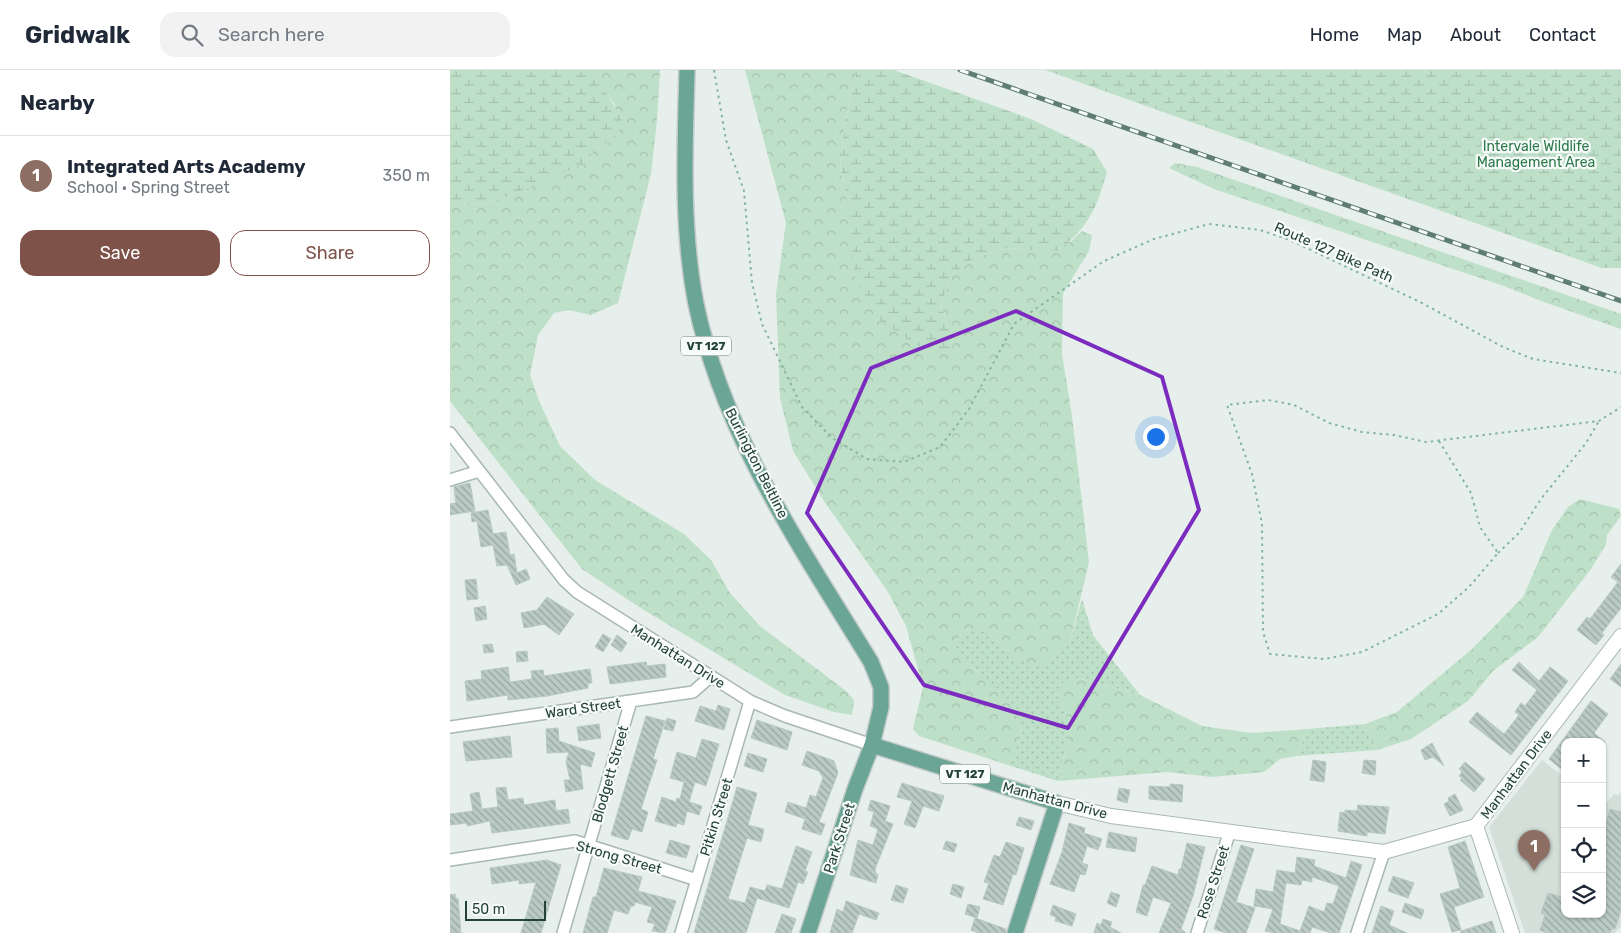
<!DOCTYPE html>
<html lang="en">
<head>
<meta charset="utf-8">
<style>
  body { margin:0; font-family:Rubik,sans-serif; background:#f2f2f3; color:#1f2937 }
  .controls { position:absolute; right:15px; bottom:15px; display:grid; overflow:hidden; border-radius:10px; box-shadow:0 1px 4px #0004 }
  .controls button { width:45px; height:45px; display:grid; place-items:center; padding:0; border:0; border-bottom:1px solid #e0e1e3; background:#fff; color:#1f2937; font:25px sans-serif }
  .scale { position:absolute; left:15px; bottom:12px; width:81px; box-sizing:border-box; padding-left:5px; border:2px solid #24423a; border-top:0; font-size:14px; line-height:18px; white-space:nowrap; color:#24423a; -webkit-text-stroke:4px #f7fbf9; paint-order:stroke }
  .you { position:absolute; left:705px; top:366px; width:18px; height:18px; margin:-12px; border:4px solid #fff; border-radius:50%; background:#1a73e8; box-shadow:0 0 0 8px #1a73e833 }
  .badge { display:grid; place-items:center; width:32px; height:32px; border-radius:50%; background:#7f5249; color:#fff; font-size:16px; font-weight:700 }
  .pin { position:absolute; translate:-50% -41px; filter:drop-shadow(0 1px 2px #0008) }
  .pin::after { content:''; position:absolute; top:26px; width:18px; height:15px; background:inherit; clip-path:polygon(0 0,100% 0,50% 100%) }
  .list { margin:0; padding:0; list-style:none }
  h2 { display:flex; justify-content:space-between; align-items:center; height:65px; margin:0; padding:0 20px; font-size:21px }
  h2 small { font-size:16px; font-weight:400; color:#747a83 }
  .list li { display:grid; grid-template-columns:32px 1fr auto; gap:15px; align-items:center; box-sizing:border-box; height:80px; padding:0 20px; border-top:1px solid #e0e1e3 }
  .list b { display:block; font-size:19px; white-space:nowrap }
  .list p { margin:0; font-size:16px; white-space:nowrap; color:#747a83 }
  .list em { font-size:16px; font-style:normal; color:#747a83 }
  .actions { display:flex; gap:10px; padding:15px 20px }
  .actions a { flex:1; padding:11px 0; border:1px solid #7f5249; border-radius:15px; text-align:center; font-size:18px; color:#7f5249 }
  .actions .main { background:#7f5249; color:#fff }
  .icon { flex:none; width:28px; height:28px; fill:none; stroke:currentColor; stroke-width:2; stroke-linecap:round; stroke-linejoin:round }
  .map { position:relative; flex:none; width:1171px; height:863px; overflow:hidden }
  header { display:flex; align-items:center; gap:30px; box-sizing:border-box; height:70px; padding:0 25px; background:#fff; border-bottom:1px solid #e0e1e3 }
  header strong { font-size:24px }
  nav { display:flex; gap:28px; margin-inline-start:auto; font-size:18px }
  .search { width:350px; height:45px; background:#f2f2f3; display:flex; align-items:center; gap:12px; box-sizing:border-box; padding:0 18px; border-radius:15px; color:#747a83; font-size:19px }
  main { display:flex }
  aside { flex:1; background:#fff }
  .map>svg:first-child { display:block }
  .built { fill:#d4dfda }
  .grass { fill:url(#grass-dots) }
  .forest { fill:url(#forest-crowns) }
  .wetland { fill:url(#wetland-marsh) }
  .building { fill:url(#building-back-hatch); stroke:#b8c9c2; fill-rule:evenodd }
  .lines { fill:none; stroke-linecap:round; stroke-linejoin:round }
  .minor-casing { stroke:#a8b8b2; stroke-width:14 }
  .tertiary-casing { stroke:#a8b8b2; stroke-width:16 }
  .primary-casing { stroke:#c2cac8; stroke-width:18 }
  .path { stroke:#86b3a5; stroke-width:2; stroke-dasharray:2.5 4; stroke-linecap:butt }
  .minor { stroke:#fff; stroke-width:11 }
  .tertiary { stroke:#fff; stroke-width:14 }
  .primary { stroke:#6aa596; stroke-width:15 }
  .rail-casing { stroke:#5f7d75; stroke-width:5 }
  .rail { stroke:#f7fbf9; stroke-width:3; stroke-dasharray:9; stroke-linecap:butt }
  .marked { fill:none; stroke:#7b2cbf; stroke-width:4; stroke-linejoin:round }
  .labels { text-anchor:middle; stroke-width:4.5; stroke-linejoin:round; paint-order:stroke }
  .shield { fill:#f7fbf9; stroke:#637a73; stroke-width:1 }
  .shield-label { font-size:12px; font-weight:bold; fill:#24423a }
  .park-label { font-size:14px; fill:#2d7a4b; stroke:#f7fbf9 }
  .street-label { font-size:14px; fill:#24423a; stroke:#f7fbf9 }
</style>
</head>
<body>
<header>
<strong>Gridwalk</strong>
<div class="search"><svg class="icon" aria-label="search" viewBox="0 0 24 24"><circle cx="10" cy="10" r="6"/><path d="M15 15l6 6"/></svg>Search here</div>
<nav><a>Home</a><a>Map</a><a>About</a><a>Contact</a></nav>
</header>
<main>
<aside>
<h2>Nearby<small></small></h2>
<ul class="list">
<li><span class="badge" style="background:#8d6e63">1</span><div><b>Integrated Arts Academy</b><p>School · Spring Street</p></div><em>350 m</em></li>
</ul>
<div class="actions"><a class="main">Save</a><a>Share</a></div>
</aside>
<div class="map">
<svg width="1171" height="863" viewBox="0 0 1171 863">
  <defs>
    <pattern id="grass-dots" width="8" height="8" patternUnits="userSpaceOnUse" patternTransform="scale(1.25)"><rect width="8" height="8" fill="#bfe0c8"/><path d="M2 2h.1M6 6h.1" fill="none" stroke="#a4c1ad" stroke-width="1.8" stroke-linecap="round"/></pattern>
    <pattern id="forest-crowns" width="20" height="18" patternUnits="userSpaceOnUse" patternTransform="scale(1.25)"><rect width="20" height="18" fill="#bfe0c8"/><path d="M2 6a3 3 0 1 1 6 0M12 15a3 3 0 1 1 6 0" fill="none" stroke="#a4c1ad"/></pattern>
    <pattern id="wetland-marsh" width="20" height="14" patternUnits="userSpaceOnUse" patternTransform="scale(1.25)"><rect width="20" height="14" fill="#bfe0c8"/><path d="M1 5h8M5 5V1M11 12h8M15 12V8" fill="none" stroke="#a4c1ad"/></pattern>
    <pattern id="building-back-hatch" width="6" height="6" patternUnits="userSpaceOnUse" patternTransform="scale(1.25)"><rect width="6" height="6" fill="#bbcac4"/><path d="M-1 5l2 2M0 0l6 6M5-1l2 2" fill="none" stroke="#98a6a0"/></pattern>
  </defs>
  <rect width="100%" height="100%" fill="#e6efeb"/>
  <path class="built" d="M1092 690 1115 708V844H1152V738L1164 724 1168 726 1171 722V856L1165 863H1075L1039 757Z"/>
  <path class="grass" d="M632 529 643 565 690 625 628 608 607 623 621 657 608 711 558 695 572 661 528 601 505 586V571L517 559 536 561 570 591 620 572Z
    M915 654 927 680 846 686 858 659Z"/>
  <path class="forest" d="M144 0H210L207 50 201 104 168 233 141 245 119 240 104 243 88 265 80 305 89 331 110 376 145 410 234 464 261 490 280 523 310 556 396 621 404 630 402 645 384 642 335 625 189 537 132 499 76 428 0 331V132L31 135 62 125 136 91 145 80 164 69 165 35 150 14Z
    M295 0H407L395 50 390 99 399 137 504 274 491 234 502 204 527 187 557 178 579 179 620 172 632 161 642 165 639 181 613 223 612 284 622 346 639 492 620 572 589 596 570 591 536 561 517 559 505 571V586C529 601 568 629 571 659 572 669 562 685 558 695L469 666 463 659 473 617 456 556 438 522 376 434 343 381 330 328 326 224 336 153Z
    M725 93 747 97 1171 244V259L1091 231 1054 216 764 119 719 98Z
    M1130 429 1169 439 1171 446 1157 465 1156 474 1141 499 1088 567 1043 601 1018 631 961 669 927 680 915 654 947 642 1022 579 1073 527 1102 460 1118 437Z
    M628 608 690 625 752 656 802 663 858 659 846 686 830 689 814 702 762 707 717 702 608 711 621 657 607 623 613 612Z"/>
  <path class="wetland" d="M0 0H144C152 19 165 34 173 53L164 69 145 80 136 91 115 102 62 125 31 135 0 132Z
    M407 0H444L581 49 643 79 657 102C648 136 637 160 607 181L557 178 527 187 502 204 491 234 504 274 496 284 466 275 427 248 404 205 399 137 390 99 395 50Z
    M595 0H1171V198H1152Z"/>
  <path class="building" d="M20 413 25 441 0 445V434L6 433 4 417Z
    M38 440 43 464 56 462 60 485 64 484 67 503 76 499 80 509 66 515 57 495 47 496 43 475 31 477 27 451 22 452 21 443Z
    M1171 494V538L1152 563 1154 565 1146 575 1127 560 1137 547 1140 549 1168 512 1161 507Z
    M26 509 28 529 17 530 15 510Z
    M97 527 124 544 109 565 94 554 74 558 71 543 87 540Z
    M35 536 37 549 26 551 24 538Z
    M153 564 161 569 153 582 145 577Z
    M167 565 177 573 171 582 161 575Z
    M42 574 44 582 34 583 33 575Z
    M77 581 78 591 67 592 66 582Z
    M196 592 197 596 215 594 216 607 160 614 157 597Z
    M1069 592 1089 611 1100 597 1118 611 1061 685 1019 652 1027 642 1054 664 1069 645 1065 642 1071 633 1075 636 1087 620 1062 600Z
    M1171 594V617L1160 609Z
    M58 597 60 612 82 609 81 601 93 600 94 606 140 599 142 613H138V618L97 626 58 630V625L17 631 15 611 32 609 31 601Z
    M1141 631 1158 644 1144 663 1155 672H1115V702L1099 689Z
    M268 635 280 639 274 660 245 651 250 636 266 641Z
    M196 646 215 651 203 689 207 690 191 739 198 742 192 762 182 759 178 770 161 765Z
    M217 648 226 651 223 661 214 659Z
    M307 650 342 662 337 680 301 668Z
    M149 654 151 668 129 671 127 657Z
    M108 658 109 671 145 683 141 697 130 694 133 719 116 722 114 710H120L116 691 119 682 97 683 96 659Z
    M60 666 62 687 16 691 13 672Z
    M252 669 269 674 256 716 245 712 239 732 252 736 249 745 237 741 234 755 227 753 226 757 205 751 212 727 226 732 227 728 230 729 234 712 220 708 227 682 246 688Z
    M982 673 994 696 983 687 975 690 971 680Z
    M357 681 384 691 388 703 369 752 375 754 371 765 352 759 355 749 335 742 338 732 356 738 360 725 366 727 373 708 369 701 352 695Z
    M298 683 317 689 313 702 294 696Z
    M863 690 876 692 874 712 860 710Z
    M914 690 926 691 925 705 912 703Z
    M1015 692 1035 709 1024 722 1010 710 1012 708 1009 706 1012 702 1009 699Z
    M452 713 494 726 489 741 473 736 465 758 454 754 462 731 447 727Z
    M720 714 733 715 732 732 699 729V716L720 717Z
    M56 717 58 730 73 728 74 735 105 730 106 741 118 739 120 753 42 763 40 751 17 756V753L0 755V744L23 741 20 724 29 722 32 739 48 737 46 718Z
    M287 717 307 723 298 755 314 759 311 772 297 768 278 829 295 833 300 817 315 821 317 815 332 819 346 776 362 782 355 801 358 802 353 814 348 812 339 838 307 828 296 863H244Z
    M669 718 680 720 677 733 667 730Z
    M1005 724 1013 740 1000 746 994 734 999 731 998 728Z
    M421 730 440 736 435 751 443 754 425 799 426 804H428L426 813 400 805 408 770 423 775 428 759 420 756 424 742 418 740Z
    M908 735 939 737 935 764 917 762V766L888 761 890 742 895 743V740L907 741Z
    M1160 739 1171 742V840L1165 859 1162 858 1160 863H1098L1090 860 1095 845 1091 843 1098 823 1115 828V844H1152V765Z
    M569 747 584 751 581 760 566 755Z
    M619 753 635 758 634 763 652 769 648 780 637 776 632 793 638 795 635 805 630 804 624 822 600 814 612 782Z
    M659 762 687 768 685 782 656 777Z
    M220 770 240 776 236 788 216 783Z
    M496 771 507 774 504 782 493 779Z
    M1015 771 1034 827 1004 837 1011 860 1002 862 990 824 1010 818 998 777Z
    M556 772 574 778 566 805 563 804 553 835 533 829 539 813 534 812 544 785 550 787Z
    M737 773 755 777 743 826 731 859 736 863H709L721 833 703 827 697 846 686 842 693 815H695L702 796 728 805 729 799H731Z
    M791 775 804 779 786 832 805 838 796 863H776L764 859Z
    M847 787 865 790 864 796 896 808 901 791 912 795 889 863H881L862 857 860 863H823L815 861 823 839 804 836 806 819 823 822 827 800 845 803ZM862 807 889 816 883 834 877 833 874 842 859 836 850 861 830 854 836 813 851 815 852 810 862 812Z
    M97 790 111 795 91 863H71L86 812 69 814V810L42 814 40 798Z
    M154 798 192 807 188 821 226 831 215 863 202 861 205 854 197 852 202 837 185 832 184 836H181L178 844 164 840 157 863H133L143 827H146Z
    M943 806 964 813 958 828 938 821Z
    M503 814 514 817 511 828 500 824Z
    M446 815 458 819 453 833 441 830Z
    M661 822 670 825 666 837 657 833Z
    M5 824 6 829 8 828 11 863H0V825Z
    M396 831 429 843 426 850 409 844 402 863H380L387 839 393 842Z
    M955 833 974 840 971 849 952 842Z
    M518 834 530 837 527 848 515 844Z
    M603 835 626 844 622 856 605 851 606 847 600 845Z
    M931 836 944 841 939 855 957 863H922Z
    M332 844 346 849 341 863H325Z
    M525 848 556 859V863H529L521 860Z
    M653 849 662 852 660 857 671 863H644L647 853 651 855Z
    M1042 851 1046 863H1011V861Z"/>
  <g class="lines">
    <g class="minor-casing">
      <path id="minor" d="M0 363 114 510 127 522 300 631 335 646 422 675
        M0 410 29 401
        M0 657 243 622 260 607
        M0 790 125 771 247 810
        M113 863 181 631
        M231 863 300 631
        M747 863 780 761
        M907 863 934 782"/>
    </g>
    <g class="tertiary-casing">
      <path id="tertiary" d="M607 733 661 746 934 782 1026 756 1171 566
        M1026 756 1062 863"/>
    </g>
    <g class="primary-casing">
      <path id="primary" d="M237 0C235 78 231 157 246 234 273 365 352 479 421 592L431 617V637L422 675 405 719 358 863
        M422 675 607 733 565 863"/>
    </g>
    <path class="path" d="M264 0 276 70 294 121 302 213 312 254 352 337 382 368 417 389 454 392 490 377 519 339 564 254 654 191 704 169 759 154 810 160 840 170 972 233 1053 277 1083 289 1171 303
      M989 371 1021 423 1030 457 1048 483 1019 517 988 544 912 582 874 589 820 584 813 562 812 454 802 404 777 335 818 330 844 335 879 353 912 362 944 365 976 372 1149 351 1171 337
      M1048 483 1069 463 1091 429 1136 373 1149 351"/>
    <use href="#minor" class="minor"/>
    <use href="#tertiary" class="tertiary"/>
    <use href="#primary" class="primary"/>
    <g class="rail-casing">
      <path id="rail" d="M510 0 1171 231"/>
    </g>
    <use href="#rail" class="rail"/>
  </g>
  <path class="marked" d="M566 241 712 307 749 440 618 658 474 615 357 443 421 298Z"/>
  <g class="labels">
    <g class="shield">
      <rect x="231" y="266.5" width="50" height="19" rx="4"/>
      <rect x="490" y="694.5" width="50" height="19" rx="4"/>
    </g>
    <g class="shield-label">
      <text x="256" y="280">VT 127</text>
      <text x="515" y="708">VT 127</text>
    </g>
    <g class="park-label">
      <text x="1086" y="81">Intervale Wildlife<tspan x="1086" dy="16">Management Area</tspan></text>
    </g>
    <g class="street-label">
      <text transform="translate(884 182) rotate(24)" y="5">Route 127 Bike Path</text>
      <text transform="translate(307 393) rotate(63)" y="5">Burlington Beltline</text>
      <text transform="translate(228 586) rotate(32)" y="5">Manhattan Drive</text>
      <text transform="translate(133 638) rotate(-8)" y="5">Ward Street</text>
      <text transform="translate(160 704) rotate(-74)" y="5">Blodgett Street</text>
      <text transform="translate(1066 704) rotate(-53)" y="5">Manhattan Drive</text>
      <text transform="translate(605 730) rotate(15)" y="5">Manhattan Drive</text>
      <text transform="translate(266 747) rotate(-73)" y="5">Pitkin Street</text>
      <text transform="translate(389 768) rotate(-72)" y="5">Park Street</text>
      <text transform="translate(169 787) rotate(16)" y="5">Strong Street</text>
      <text transform="translate(763 812) rotate(-72)" y="5">Rose Street</text>
    </g>
  </g>
</svg>
<div class="controls">
<button>+</button>
<button>−</button>
<button><svg class="icon" aria-label="locate" viewBox="0 0 24 24"><circle cx="12" cy="12" r="6"/><path d="M12 2v4M12 18v4M2 12h4M18 12h4"/></svg></button>
<button><svg class="icon" aria-label="layers" viewBox="0 0 24 24"><path d="M12 4l9 5-9 5-9-5zM3 14l9 5 9-5"/></svg></button>
</div>
<div class="scale">50 m</div>
<div class="you"></div>
<div class="pin badge" style="left:1084px;top:801px;background:#8d6e63">1</div>
</div>
</main>
</body>
</html>
